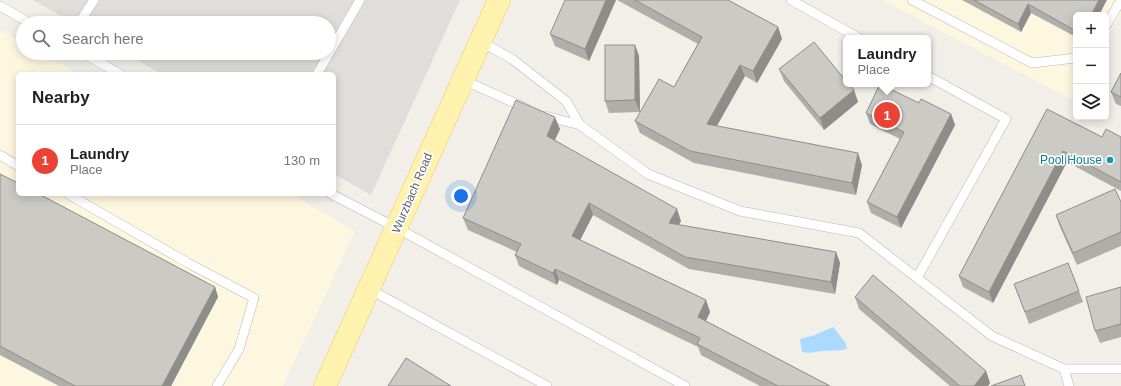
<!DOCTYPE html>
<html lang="en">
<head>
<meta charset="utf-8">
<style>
  body { margin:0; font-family:Arial,sans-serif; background:#f6f6f6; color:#222 }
  .controls { position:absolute; right:12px; top:12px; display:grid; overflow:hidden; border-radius:6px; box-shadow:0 2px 10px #0003 }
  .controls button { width:36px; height:36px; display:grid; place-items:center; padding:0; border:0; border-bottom:1px solid #e0e0e0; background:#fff; color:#222; font:20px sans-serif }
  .you { position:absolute; left:461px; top:196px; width:14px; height:14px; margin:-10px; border:3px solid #fff; border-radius:50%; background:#1a73e8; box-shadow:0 0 0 6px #1a73e833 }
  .badge { display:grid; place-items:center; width:26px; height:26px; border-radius:50%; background:#ea4335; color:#fff; font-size:13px; font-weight:700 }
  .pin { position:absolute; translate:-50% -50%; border:2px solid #fff; box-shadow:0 1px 4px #0006 }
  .popup { position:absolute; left:843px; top:35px; width:88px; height:52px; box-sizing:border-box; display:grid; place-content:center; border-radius:6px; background:#fff; filter:drop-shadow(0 1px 3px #0005); font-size:13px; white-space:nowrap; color:#767676 }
  .popup b { font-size:15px; color:#222 }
  .popup::after { content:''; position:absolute; left:50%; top:100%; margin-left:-8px; border:8px solid transparent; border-top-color:#fff }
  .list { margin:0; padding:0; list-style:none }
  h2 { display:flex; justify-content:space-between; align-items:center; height:52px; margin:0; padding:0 16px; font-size:17px }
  h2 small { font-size:13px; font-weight:400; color:#767676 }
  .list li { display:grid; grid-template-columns:26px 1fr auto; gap:12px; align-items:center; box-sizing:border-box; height:72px; padding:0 16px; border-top:1px solid #e0e0e0 }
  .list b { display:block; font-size:15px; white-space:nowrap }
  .list p { margin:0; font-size:13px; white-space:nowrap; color:#767676 }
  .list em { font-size:13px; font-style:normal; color:#767676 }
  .icon { flex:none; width:22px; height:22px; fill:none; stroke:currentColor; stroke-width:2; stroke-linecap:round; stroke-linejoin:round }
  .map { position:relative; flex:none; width:1121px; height:386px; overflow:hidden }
  .search { position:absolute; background:#fff; box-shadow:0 2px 10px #0003; left:16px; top:16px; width:320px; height:44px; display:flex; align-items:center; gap:10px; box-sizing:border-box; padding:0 14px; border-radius:22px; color:#767676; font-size:15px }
  .panel { position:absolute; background:#fff; box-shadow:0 2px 10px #0003; left:16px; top:72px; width:320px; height:124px; border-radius:6px }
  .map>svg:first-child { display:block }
  .commercial { fill:#fef7e0 }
  .industrial { fill:#e0deda }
  .water { fill:#aadaff }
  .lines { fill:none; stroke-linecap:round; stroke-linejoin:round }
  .lane-casing { stroke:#b5b8bc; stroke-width:10 }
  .primary-casing { stroke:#f2c960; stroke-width:23 }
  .lane { stroke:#fff; stroke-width:9 }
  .primary { stroke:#fff2af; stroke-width:22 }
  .wall { fill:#afaea9 }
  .shaded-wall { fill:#8f8d8a }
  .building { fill:#cccac5; stroke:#8f8d8a }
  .culture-dot { fill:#0f9aa8; stroke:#fff; stroke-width:1.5 }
  .labels { text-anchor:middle; stroke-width:3.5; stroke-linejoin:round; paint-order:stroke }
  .culture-label { font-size:12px; fill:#0d838f; stroke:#fff; text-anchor:end }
  .street-label { font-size:12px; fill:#5f6368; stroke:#fff }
</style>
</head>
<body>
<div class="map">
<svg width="1121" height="386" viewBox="0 0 1121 386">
  <rect width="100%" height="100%" fill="#f1efe8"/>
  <path class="commercial" d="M882 0H1121V14L1106 40V15H1076V91L1071 99Z
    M0 30 23 43V53H41L78 74H18V194H291L355 231 283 386H0Z"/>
  <path class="industrial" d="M33 0H460L371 195 334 174V74H161L125 53H329V23H73Z"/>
  <path class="water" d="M833 327 845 342 847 349C839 351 832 350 824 351 815 351 814 354 802 352L800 339 815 335Z"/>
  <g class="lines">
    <g class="lane-casing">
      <path id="lane" d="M791 0 859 38
        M912 0 1032 63 1076 58
        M0 6 30 23
        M79 23 94 0
        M1106 26 1121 0
        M480 41 512 59 566 101 580 125
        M83 53 120 74
        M317 74 360 0
        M463 80 526 108
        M545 116 580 125 648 174 740 211 859 233 992 336 1064 369H1121
        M0 155 18 166
        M68 194 188 263 254 298 239 349 217 386
        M331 194 397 228 685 386
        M917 278 1006 119 928 76
        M369 289 547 386
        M1064 369 1069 386"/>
    </g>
    <g class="primary-casing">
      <path id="primary" d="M325 386 499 0"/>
    </g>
    <use href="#lane" class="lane"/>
    <use href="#primary" class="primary"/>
  </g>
  <path class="wall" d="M616 0 589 61 555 46 550 34Z
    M617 0H728L778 27 782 39 757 83 745 76 717 126 862 165 856 195 694 163 640 133 635 121 674 87 698 44Z
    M962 0H1107L1076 15V37L1031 13 1021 32Z
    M635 45 639 56 640 112 609 113 605 101Z
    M779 69 854 90 858 102 824 130 784 81Z
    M1121 73V106L1116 104 1111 92Z
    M919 103 951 114 955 125 901 228 871 213 867 202 900 139 870 124 866 113Z
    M1047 109 1102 137H1121V191L1067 162 993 303 963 287 959 276Z
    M560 129 555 140 681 221 679 225 836 252 840 263 835 294 689 269 593 215 580 240 706 300 710 312 706 321 830 386H760L701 355 698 347 559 280 557 285 519 266 515 255 517 252 468 230 463 218Z
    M0 174 215 287 218 297 171 386H59L0 355Z
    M1121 202V246L1077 265 1060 227 1056 215Z
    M1014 284 1079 291 1083 302 1029 324Z
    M1121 287V337L1100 343 1095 331Z
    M855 297 986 371 990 383 988 386H950L859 309Z"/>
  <path class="shaded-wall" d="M606 0H616L589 61 585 49Z
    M1099 0H1107L1099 15H1091Z
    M1028 4 1031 13 1021 32 1018 24Z
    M778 27 782 39 757 83 753 71Z
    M635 45 639 56 640 112 635 100Z
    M740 65 745 76 711 136 707 124Z
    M854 90 858 102 824 130 820 118Z
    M951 114 955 125 901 228 897 217Z
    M555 117 560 129 551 148 547 136Z
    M1063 151 1067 162 993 303 989 292Z
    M858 153 862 165 856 195 852 183Z
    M589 203 593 215 576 248 572 236Z
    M677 209 681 221 673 235 669 223Z
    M836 252 840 263 835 294 831 282Z
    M555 269 559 280 557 285 553 273Z
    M215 287 218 297 171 386H162Z
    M706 300 710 312 702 329 698 317Z
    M986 371 990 383 988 386H974Z"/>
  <path class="building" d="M565 0H606L585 49 550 34Z
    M635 0H728L778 27 753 71 740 65 707 124 858 153 852 183 690 151 635 121 659 79 674 87 702 37Z
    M974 0H1099L1091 15H1076V31L1028 4 1018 24Z
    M814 42 846 81V84H849L854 90 820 118 779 69Z
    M605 45H635V100L605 101Z
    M1121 73V97L1111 92Z
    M880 84 919 103 921 99 951 114 897 217 867 202 904 132 866 113Z
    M516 100 555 117 547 136 677 209 669 223 836 252 831 282 685 257 589 203 572 236 706 300 698 317 830 386H778L697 344 700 338 555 269 553 273 515 255 521 244 463 218Z
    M1047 109 1102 137 1106 129 1121 137V182L1063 151 989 292 959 276Z
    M0 174 18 183V194H39L215 287 162 386H75L0 346Z
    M1115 189 1121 202V232L1073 253 1056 215Z
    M1068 263 1079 291 1025 312 1014 284Z
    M873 275 986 371 974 386H960L855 297Z
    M1121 287V324L1095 331 1086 297Z
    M406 358 451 386H388Z
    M1021 375 1025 386H991Z"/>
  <circle class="culture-dot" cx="1110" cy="160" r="4"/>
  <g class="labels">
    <g class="culture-label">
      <text x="1102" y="164">Pool House</text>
    </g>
    <g class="street-label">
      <text transform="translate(412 193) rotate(-67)" y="4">Wurzbach Road</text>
    </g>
  </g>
</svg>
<div class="controls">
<button>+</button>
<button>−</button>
<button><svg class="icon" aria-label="layers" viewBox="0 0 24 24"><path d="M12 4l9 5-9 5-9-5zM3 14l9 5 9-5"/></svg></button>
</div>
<div class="you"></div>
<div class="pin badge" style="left:887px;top:115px">1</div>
<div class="popup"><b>Laundry</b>Place</div>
<div class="search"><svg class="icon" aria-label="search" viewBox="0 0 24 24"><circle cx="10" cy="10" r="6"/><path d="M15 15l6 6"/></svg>Search here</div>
<section class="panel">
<h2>Nearby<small></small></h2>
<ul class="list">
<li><span class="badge">1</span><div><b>Laundry</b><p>Place</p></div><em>130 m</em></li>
</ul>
</section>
</div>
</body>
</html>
